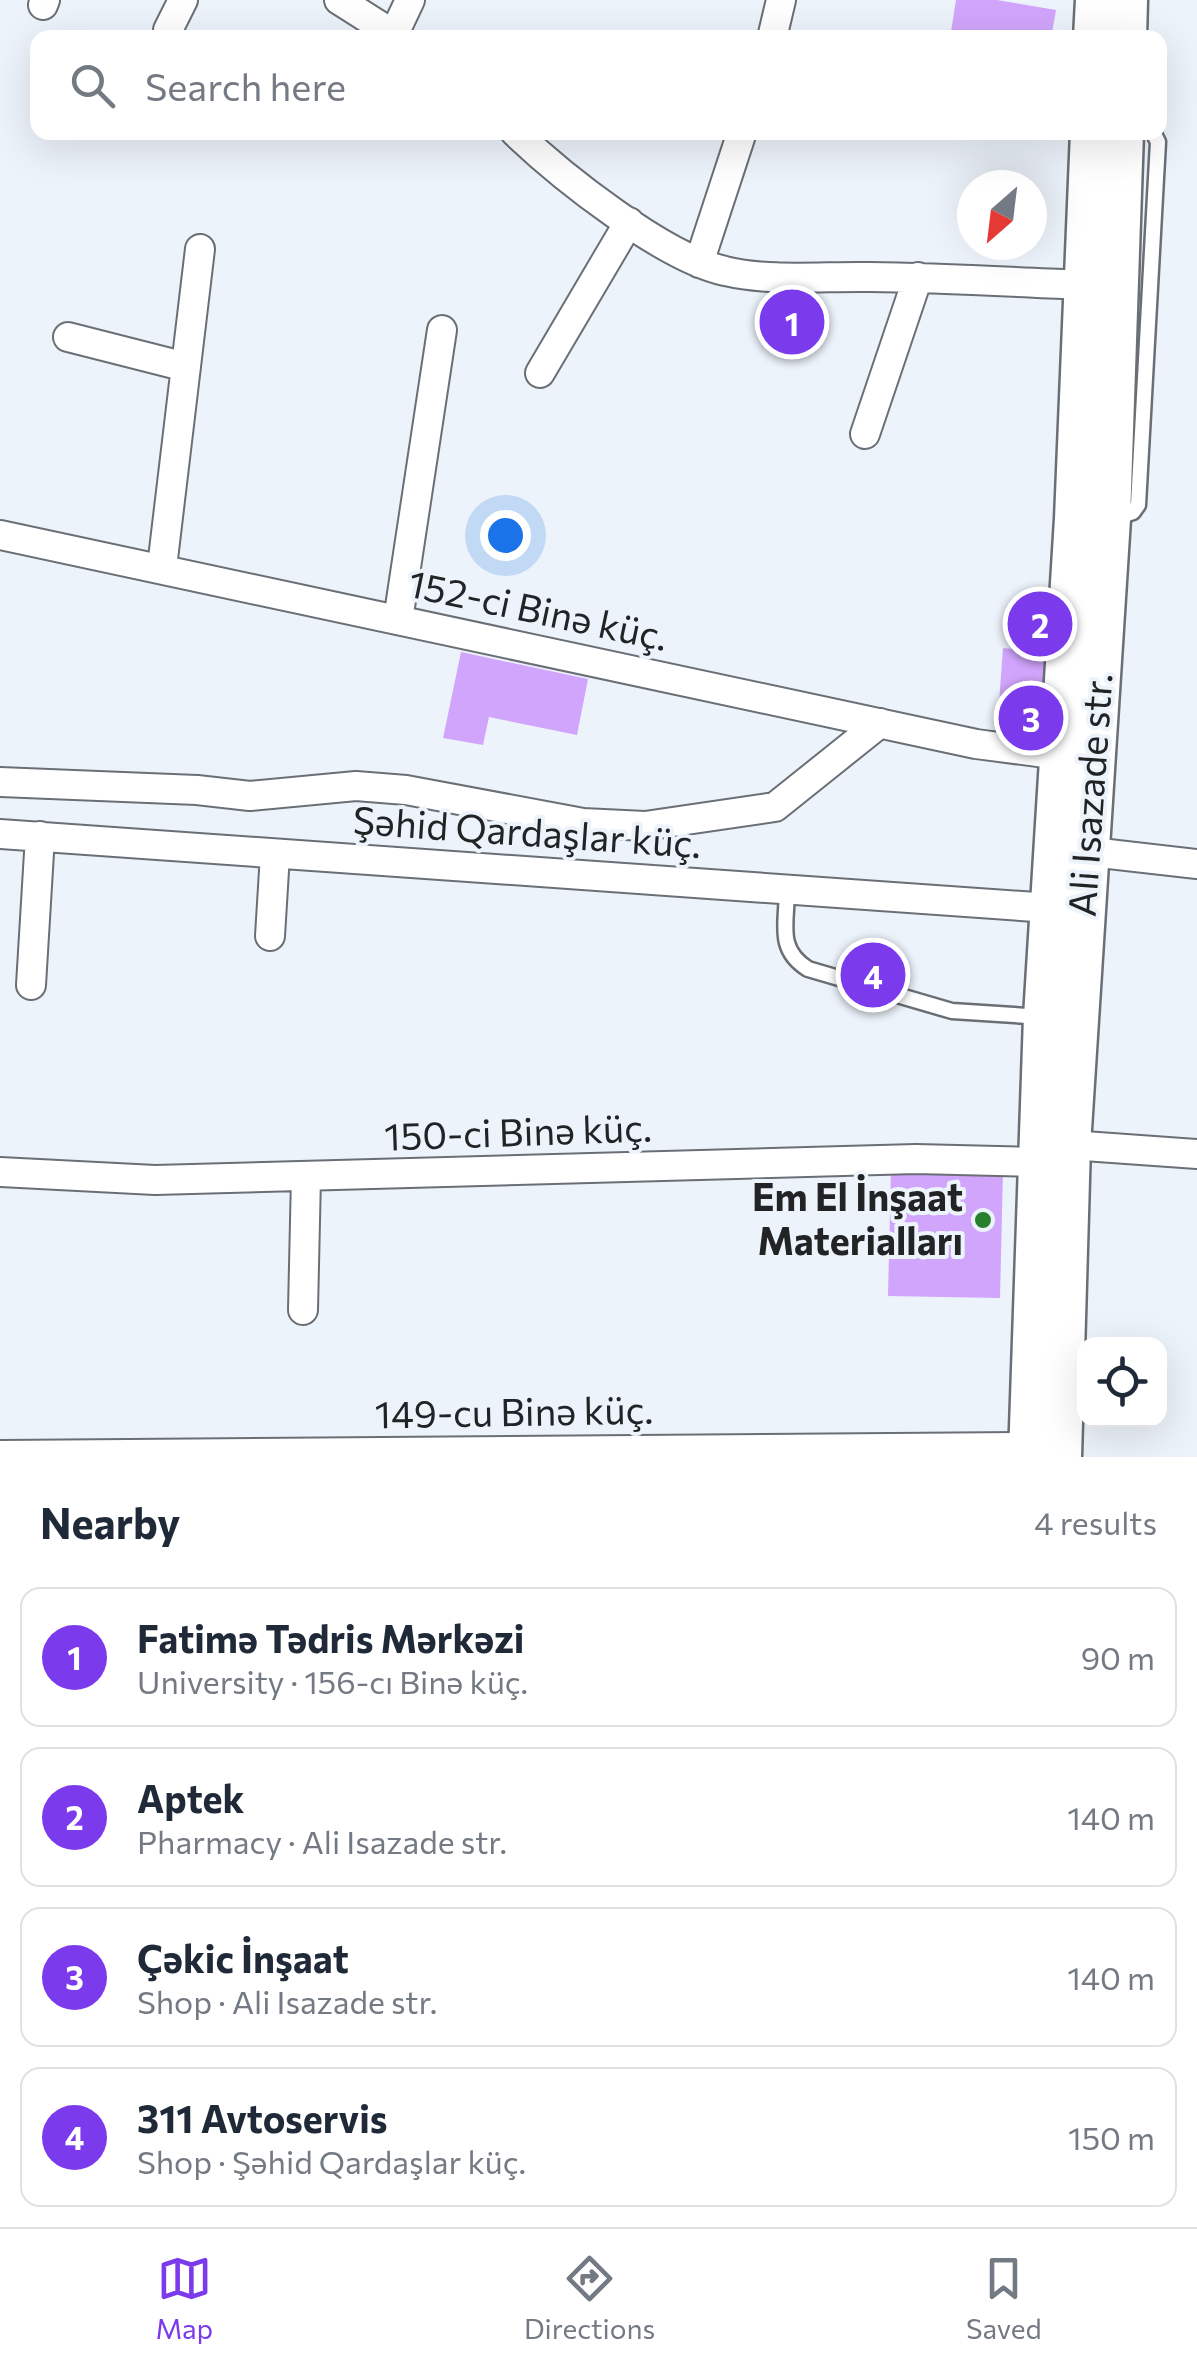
<!DOCTYPE html>
<html lang="en">
<head>
<meta charset="utf-8">
<style>
  body { margin:0; font-family:Commissioner,sans-serif; background:#f2f2f3; color:#1f2937 }
  .controls { position:absolute; right:30px; bottom:30px; display:grid; overflow:hidden; border-radius:20px; box-shadow:0 10px 40px #0002 }
  .controls button { width:90px; height:90px; display:grid; place-items:center; padding:0; border:0; border-bottom:2px solid #e0e1e3; background:#fff; color:#1f2937; font:50px sans-serif }
  .compass { position:absolute; left:957px; top:170px; width:90px; height:90px; border-radius:50%; background:#fff; box-shadow:0 10px 40px #0002; rotate:208deg }
  .you { position:absolute; left:505px; top:535px; width:35px; height:35px; margin:-25px; border:8px solid #fff; border-radius:50%; background:#1a73e8; box-shadow:0 0 0 15px #1a73e833 }
  .badge { display:grid; place-items:center; width:65px; height:65px; border-radius:50%; background:#7c3aed; color:#fff; font-size:32px; font-weight:700 }
  .pin { position:absolute; translate:-50% -50%; border:5px solid #fff; box-shadow:0 2px 10px #0006 }
  .list { margin:0; padding:0; list-style:none }
  h2 { display:flex; justify-content:space-between; align-items:center; height:130px; margin:0; padding:0 40px; font-size:42px }
  h2 small { font-size:32px; font-weight:400; color:#747a83 }
  .list li { display:grid; grid-template-columns:65px 1fr auto; gap:30px; align-items:center; box-sizing:border-box; height:140px; margin:0 20px 20px; padding:0 20px; border:2px solid #e0e1e3; border-radius:20px }
  .list b { display:block; font-size:38px; white-space:nowrap }
  .list p { margin:0; font-size:32px; white-space:nowrap; color:#747a83 }
  .list em { font-size:32px; font-style:normal; color:#747a83 }
  .icon { flex:none; width:55px; height:55px; fill:none; stroke:currentColor; stroke-width:2; stroke-linecap:round; stroke-linejoin:round }
  .map { position:relative; flex:none; width:1197px; height:1457px; overflow:hidden }
  .search { position:absolute; background:#fff; box-shadow:0 10px 40px #0002; left:30px; right:30px; top:30px; height:110px; display:flex; align-items:center; gap:25px; box-sizing:border-box; padding:0 35px; border-radius:20px; color:#747a83; font-size:38px }
  .sheet { height:770px; background:#fff }
  nav { display:flex; justify-content:space-around; align-items:center; box-sizing:border-box; height:140px; border-top:2px solid #e0e1e3; background:#fff; font-size:28px; color:#747a83 }
  nav a { display:grid; justify-items:center; gap:5px }
  nav .on { color:#7c3aed }
  .map>svg:first-child { display:block }
  .building { fill:#d1a5fc }
  .lines { fill:none; stroke-linecap:round; stroke-linejoin:round }
  .lane-casing { stroke:#6a6f76; stroke-width:19 }
  .street-casing { stroke:#6a6f76; stroke-width:32 }
  .secondary-casing { stroke:#6a6f76; stroke-width:45 }
  .lane { stroke:#fff; stroke-width:14 }
  .street { stroke:#fff; stroke-width:28 }
  .secondary { stroke:#fff; stroke-width:40 }
  .poi-dot { fill:#287f2e; stroke:#edf3fb; stroke-width:4 }
  .labels { text-anchor:middle; stroke-width:8; stroke-linejoin:round; paint-order:stroke }
  .street-label { font-size:38px; fill:#212325; stroke:#edf3fb }
  .poi-label { font-size:38px; font-weight:bold; fill:#212325; stroke:#edf3fb; text-anchor:end }
</style>
</head>
<body>
<div class="map">
<svg width="1197" height="1457" viewBox="0 0 1197 1457">
  <rect width="100%" height="100%" fill="#edf3fb"/>
  <path class="building" d="M956 0H997L1056 10 1051 38H950Z
    M1003 648 1053 653 1047 734 997 730Z
    M461 652 588 679 577 735 489 717 483 745 443 738Z
    M891 1168 1003 1171 1000 1298 888 1296Z"/>
  <g class="lines">
    <g class="lane-casing">
      <path id="lane" d="M1115 518 1133 512 1138 505 1158 142 1153 132
        M787 889C787 923 776 949 808 969L952 1011 1043 1017"/>
    </g>
    <g class="street-casing">
      <path id="street" d="M339 0 399 38
        M43 5 45 0
        M168 30 183 0
        M394 34 410 0
        M772 38 781 0
        M515 132C561 176 664 258 725 271 771 282 823 276 870 277 942 278 1014 282 1085 285
        M699 263 742 132
        M68 337 186 367
        M540 373 629 222
        M865 434 918 277
        M0 535 976 744 1060 755
        M162 567 200 249
        M398 620 442 330
        M0 782 197 790 250 796 356 786 406 790 583 823 645 826 775 807 880 723
        M0 834 1050 908
        M1074 850 1197 864
        M270 936 275 854
        M31 985 40 836
        M1070 1145 1197 1154
        M0 1172 155 1180 916 1159 1038 1162
        M303 1310 306 1177
        M0 1455 1029 1447"/>
    </g>
    <g class="secondary-casing">
      <path id="secondary" d="M1094 38 1096 0
        M1126 38 1127 0
        M1029 1457 1044 1017 1075 519 1091 132
        M1061 1457 1070 1145 1110 519 1123 132"/>
    </g>
    <use href="#lane" class="lane"/>
    <use href="#street" class="street"/>
    <use href="#secondary" class="secondary"/>
  </g>
  <circle class="poi-dot" cx="983" cy="1220" r="10"/>
  <g class="labels">
    <g class="street-label">
      <text transform="translate(538 611) rotate(12)" y="13">152-ci Binə küç.</text>
      <text transform="translate(1091 795) rotate(-86)" y="13">Ali Isazade str.</text>
      <text transform="translate(527 833) rotate(4)" y="13">Şəhid Qardaşlar küç.</text>
      <text transform="translate(518 1133) rotate(-2)" y="13">150-ci Binə küç.</text>
      <text transform="translate(514 1413) rotate(-1)" y="13">149-cu Binə küç.</text>
    </g>
    <g class="poi-label">
      <text x="963" y="1211">Em El İnşaat<tspan x="963" dy="44">Materialları</tspan></text>
    </g>
  </g>
</svg>
<div class="controls">
<button><svg class="icon" aria-label="locate" viewBox="0 0 24 24"><circle cx="12" cy="12" r="6"/><path d="M12 2v4M12 18v4M2 12h4M18 12h4"/></svg></button>
</div>
<svg class="compass" viewBox="-18 -18 36 36"><path d="M0-13l5 13h-10z" fill="#e53935"/><path d="M0 13l5-13h-10z" fill="#747a83"/></svg>
<div class="you"></div>
<div class="pin badge" style="left:792px;top:322px">1</div>
<div class="pin badge" style="left:1040px;top:624px">2</div>
<div class="pin badge" style="left:1031px;top:718px">3</div>
<div class="pin badge" style="left:873px;top:975px">4</div>
<div class="search"><svg class="icon" aria-label="search" viewBox="0 0 24 24"><circle cx="10" cy="10" r="6"/><path d="M15 15l6 6"/></svg>Search here</div>
</div>
<section class="sheet">
<h2>Nearby<small>4 results</small></h2>
<ul class="list">
<li><span class="badge">1</span><div><b>Fatimə Tədris Mərkəzi</b><p>University · 156-cı Binə küç.</p></div><em>90 m</em></li>
<li><span class="badge">2</span><div><b>Aptek</b><p>Pharmacy · Ali Isazade str.</p></div><em>140 m</em></li>
<li><span class="badge">3</span><div><b>Çəkic İnşaat</b><p>Shop · Ali Isazade str.</p></div><em>140 m</em></li>
<li><span class="badge">4</span><div><b>311 Avtoservis</b><p>Shop · Şəhid Qardaşlar küç.</p></div><em>150 m</em></li>
</ul>
</section>
<nav>
<a class="on"><svg class="icon" aria-label="map" viewBox="0 0 24 24"><path d="M3 6l6-2 6 2 6-2v14l-6 2-6-2-6 2zM9 4v14M15 6v14"/></svg>Map</a>
<a><svg class="icon" aria-label="directions" viewBox="0 0 24 24"><path d="M12 3l9 9-9 9-9-9zM9 14v-3h6M13 9l2 2-2 2"/></svg>Directions</a>
<a><svg class="icon" aria-label="saved" viewBox="0 0 24 24"><path d="M7 4h10v16l-5-4-5 4z"/></svg>Saved</a>
</nav>
</body>
</html>
